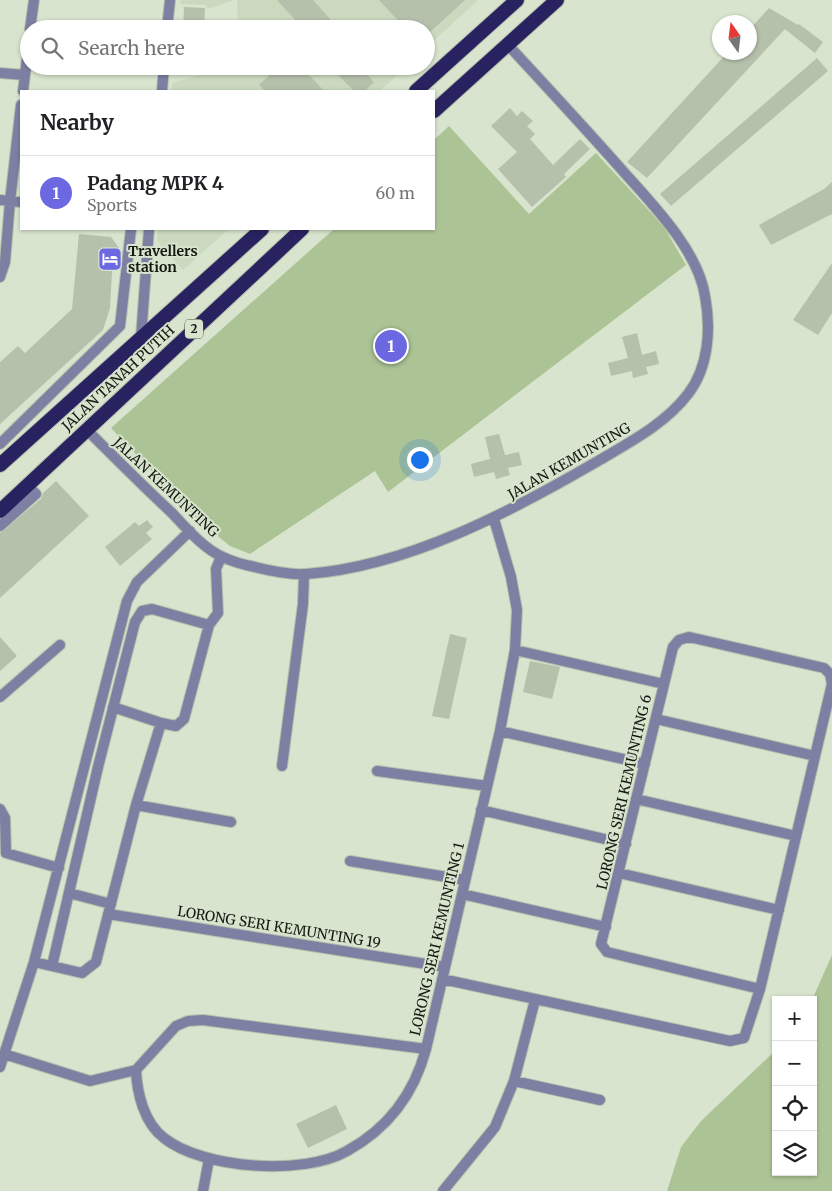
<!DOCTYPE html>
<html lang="en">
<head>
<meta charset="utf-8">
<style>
  body { margin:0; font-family:Merriweather,serif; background:#f2f2f2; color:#202124 }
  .controls { position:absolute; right:15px; bottom:15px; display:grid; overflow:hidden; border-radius:0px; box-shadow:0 1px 4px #0004 }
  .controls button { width:45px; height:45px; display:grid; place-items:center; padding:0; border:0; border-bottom:1px solid #e0e0e0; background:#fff; color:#202124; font:25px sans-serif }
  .compass { position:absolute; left:712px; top:15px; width:45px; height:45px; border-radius:50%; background:#fff; box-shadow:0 1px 4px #0004; rotate:346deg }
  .you { position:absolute; left:419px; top:459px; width:18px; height:18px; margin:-12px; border:4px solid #fff; border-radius:50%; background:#1a73e8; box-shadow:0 0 0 8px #1a73e833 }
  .badge { display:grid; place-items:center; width:32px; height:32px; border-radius:50%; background:#6b68e1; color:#fff; font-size:16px; font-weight:700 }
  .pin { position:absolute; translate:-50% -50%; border:2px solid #fff; box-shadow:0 1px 5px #0006 }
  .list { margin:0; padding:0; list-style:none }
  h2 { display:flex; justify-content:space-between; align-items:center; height:65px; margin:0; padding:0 20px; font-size:21px }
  h2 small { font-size:16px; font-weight:400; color:#757577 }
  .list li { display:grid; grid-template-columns:32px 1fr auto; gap:15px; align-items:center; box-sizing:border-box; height:75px; padding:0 20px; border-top:1px solid #e0e0e0 }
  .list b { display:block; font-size:19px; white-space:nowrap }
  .list p { margin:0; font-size:16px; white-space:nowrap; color:#757577 }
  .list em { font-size:16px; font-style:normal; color:#757577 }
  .icon { flex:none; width:28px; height:28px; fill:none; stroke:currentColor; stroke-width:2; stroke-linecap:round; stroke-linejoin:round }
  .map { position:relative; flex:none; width:832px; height:1191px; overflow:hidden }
  .search { position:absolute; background:#fff; box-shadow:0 1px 4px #0004; left:20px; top:20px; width:415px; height:55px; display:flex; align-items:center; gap:12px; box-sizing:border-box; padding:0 18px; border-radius:28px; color:#757577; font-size:19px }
  .panel { position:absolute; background:#fff; box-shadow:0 1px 4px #0004; left:20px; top:90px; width:415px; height:140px; border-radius:0px }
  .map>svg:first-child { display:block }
  .built { fill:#cbdabe }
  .green { fill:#acc495 }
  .building { fill:#b6c1ac }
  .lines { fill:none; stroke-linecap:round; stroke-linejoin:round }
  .minor-casing { stroke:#b5bfac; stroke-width:12 }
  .trunk-casing { stroke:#b5bfac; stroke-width:16 }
  .minor { stroke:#7d80a2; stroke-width:10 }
  .trunk { stroke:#282360; stroke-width:14 }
  .labels { text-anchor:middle; stroke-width:4; stroke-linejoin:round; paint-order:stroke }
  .shield { fill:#d8e4ce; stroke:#50564a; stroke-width:1 }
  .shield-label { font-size:12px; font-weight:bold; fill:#151911 }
  .poi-label { font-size:14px; font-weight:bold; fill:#151911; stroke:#d8e4ce; text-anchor:start }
  .street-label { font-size:14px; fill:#151911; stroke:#d8e4ce }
</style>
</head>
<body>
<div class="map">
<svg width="832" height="1191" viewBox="0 0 832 1191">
  <rect width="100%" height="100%" fill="#d8e4ce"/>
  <path class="built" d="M181 0H234L208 9 206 5 180 4Z
    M237 0H478L426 48V29H238Z
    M232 66H407L380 91H171L172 83Z
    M158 229H229L183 270 157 241Z"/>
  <path class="green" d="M449 126 529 214 596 153 664 227 686 265 388 492 375 471 250 554 230 546 199 521 111 428 334 229H434V140Z
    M832 955V1191H667L681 1147 701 1121 776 1050V1172H813L812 1000Z"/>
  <path class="building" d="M277 0H313L339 29H303Z
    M379 0H465L426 36V29H406Z
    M184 7 205 8 204 29H183Z
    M769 8 798 25 799 24 823 42 815 53 785 29 647 178 627 162 728 52H750V29Z
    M817 58 828 71 671 206 660 194Z
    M279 66H301L324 91H265L259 85Z
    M329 66H359L374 82 365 91H354Z
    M510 108 517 116 522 111 533 121 527 126 535 134 530 139 553 165 580 139 590 149 564 174 566 177 532 207 498 169 517 152 491 126Z
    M832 182V214L771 245 759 225 824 189Z
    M79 234 111 237 119 248V254H113L110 308 103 330 0 424V362L18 346 25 353 72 309Z
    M832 263V313L818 335 793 320Z
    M637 333 642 355 656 351 659 364 646 367 648 374 633 378 632 371 611 376 608 363 628 358 622 337Z
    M499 434 505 455 519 452 522 465 508 468 510 475 496 479 494 472 474 477 471 464 490 459 485 437Z
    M56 481 89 516 0 598V533L41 499 43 493Z
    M147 520 153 527 146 533 152 539 120 566 105 547 135 522 139 526Z
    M450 634 467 638 449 719 432 716Z
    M0 637 17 656 0 671Z
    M530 661 560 667 552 699 523 692Z
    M336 1105 347 1129 308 1148 296 1124Z"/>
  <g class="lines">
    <g class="minor-casing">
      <path id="minor" d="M30 29 34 0
        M167 29 170 0
        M0 73 25 75
        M23 91 29 42
        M162 91 164 66
        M0 200 21 202
        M0 277 5 262 10 201 21 105
        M141 337 149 229
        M87 430C115 458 143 486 172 513 186 528 204 549 223 557 233 562 245 565 255 567 271 571 290 575 306 574 407 567 512 511 598 461 630 442 665 424 688 394 709 367 711 328 705 296 698 250 652 204 622 170 585 128 546 86 508 45
        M0 444 120 326 131 229
        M0 526 36 494 28 486
        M515 650 664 684
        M0 697 60 645
        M113 707 161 723 176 726 184 719 209 625 218 613 216 569 221 557
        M656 719 815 756
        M500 731 645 764
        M282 766 303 604 304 574
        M377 771 487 786
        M636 799 796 836
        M136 805 231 822
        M0 809 5 818 6 853 59 868
        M481 810 626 844
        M350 861 465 880
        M619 873 779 910
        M69 893 111 904
        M462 894 606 927
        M108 914 445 967
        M34 962 82 973 96 962 136 805 161 723
        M52 966 98 767 135 622 142 611 152 609 209 625
        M442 979 730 1041 744 1038 760 989 832 684 830 674 824 668 689 637 679 640 673 647 601 944 607 952 760 989
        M4 1054 90 1081 136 1070 176 1026 188 1021 203 1020 426 1049
        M0 1067 34 962 127 601 137 582 190 531
        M136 1070C137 1093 144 1123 164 1138 203 1169 304 1176 347 1151 387 1129 414 1094 426 1049L500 731 515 650 517 610 511 577 494 519
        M514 1081 600 1100
        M203 1191 209 1159
        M443 1191 495 1127 514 1081 535 1000"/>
    </g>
    <g class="trunk-casing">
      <path id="trunk" d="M416 91 517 0
        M434 111 557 0
        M0 465 262 229
        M0 511 302 229"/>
    </g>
    <use href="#minor" class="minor"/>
    <use href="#trunk" class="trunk"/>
  </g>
  <defs>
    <g id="hotel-square" transform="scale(1.25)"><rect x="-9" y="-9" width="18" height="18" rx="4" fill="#6b68e1" stroke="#d8e4ce"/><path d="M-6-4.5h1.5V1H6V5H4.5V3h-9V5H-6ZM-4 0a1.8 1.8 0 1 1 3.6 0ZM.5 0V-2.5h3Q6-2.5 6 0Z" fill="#fff"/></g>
  </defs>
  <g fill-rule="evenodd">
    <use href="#hotel-square" x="110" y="259"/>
  </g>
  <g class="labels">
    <rect class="shield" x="185" y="319.5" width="18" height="19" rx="4"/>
    <g class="shield-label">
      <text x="194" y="333">2</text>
    </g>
    <g class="poi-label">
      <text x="128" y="256">Travellers<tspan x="128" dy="16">station</tspan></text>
    </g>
    <g class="street-label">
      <text transform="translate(118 378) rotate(-43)" y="5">JALAN TANAH PUTIH</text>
      <text transform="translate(569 461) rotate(-30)" y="5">JALAN KEMUNTING</text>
      <text transform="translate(166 487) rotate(43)" y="5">JALAN KEMUNTING</text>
      <text transform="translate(624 792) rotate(-77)" y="5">LORONG SERI KEMUNTING 6</text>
      <text transform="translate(279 927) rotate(9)" y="5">LORONG SERI KEMUNTING 19</text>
      <text transform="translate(437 939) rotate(-77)" y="5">LORONG SERI KEMUNTING 1</text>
    </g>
  </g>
</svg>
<div class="controls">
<button>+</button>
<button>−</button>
<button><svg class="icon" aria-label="locate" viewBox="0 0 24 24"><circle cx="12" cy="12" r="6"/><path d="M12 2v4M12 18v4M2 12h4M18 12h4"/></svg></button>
<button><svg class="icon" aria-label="layers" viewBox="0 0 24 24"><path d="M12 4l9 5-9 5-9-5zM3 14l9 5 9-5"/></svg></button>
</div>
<svg class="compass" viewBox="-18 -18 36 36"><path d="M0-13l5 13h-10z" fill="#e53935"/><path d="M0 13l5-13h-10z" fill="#757577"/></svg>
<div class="you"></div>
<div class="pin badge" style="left:391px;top:346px">1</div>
<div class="search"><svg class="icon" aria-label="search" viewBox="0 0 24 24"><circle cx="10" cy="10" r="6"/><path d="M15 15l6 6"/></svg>Search here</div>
<section class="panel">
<h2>Nearby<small></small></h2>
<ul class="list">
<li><span class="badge">1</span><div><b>Padang MPK 4</b><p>Sports</p></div><em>60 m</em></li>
</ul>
</section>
</div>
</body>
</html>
